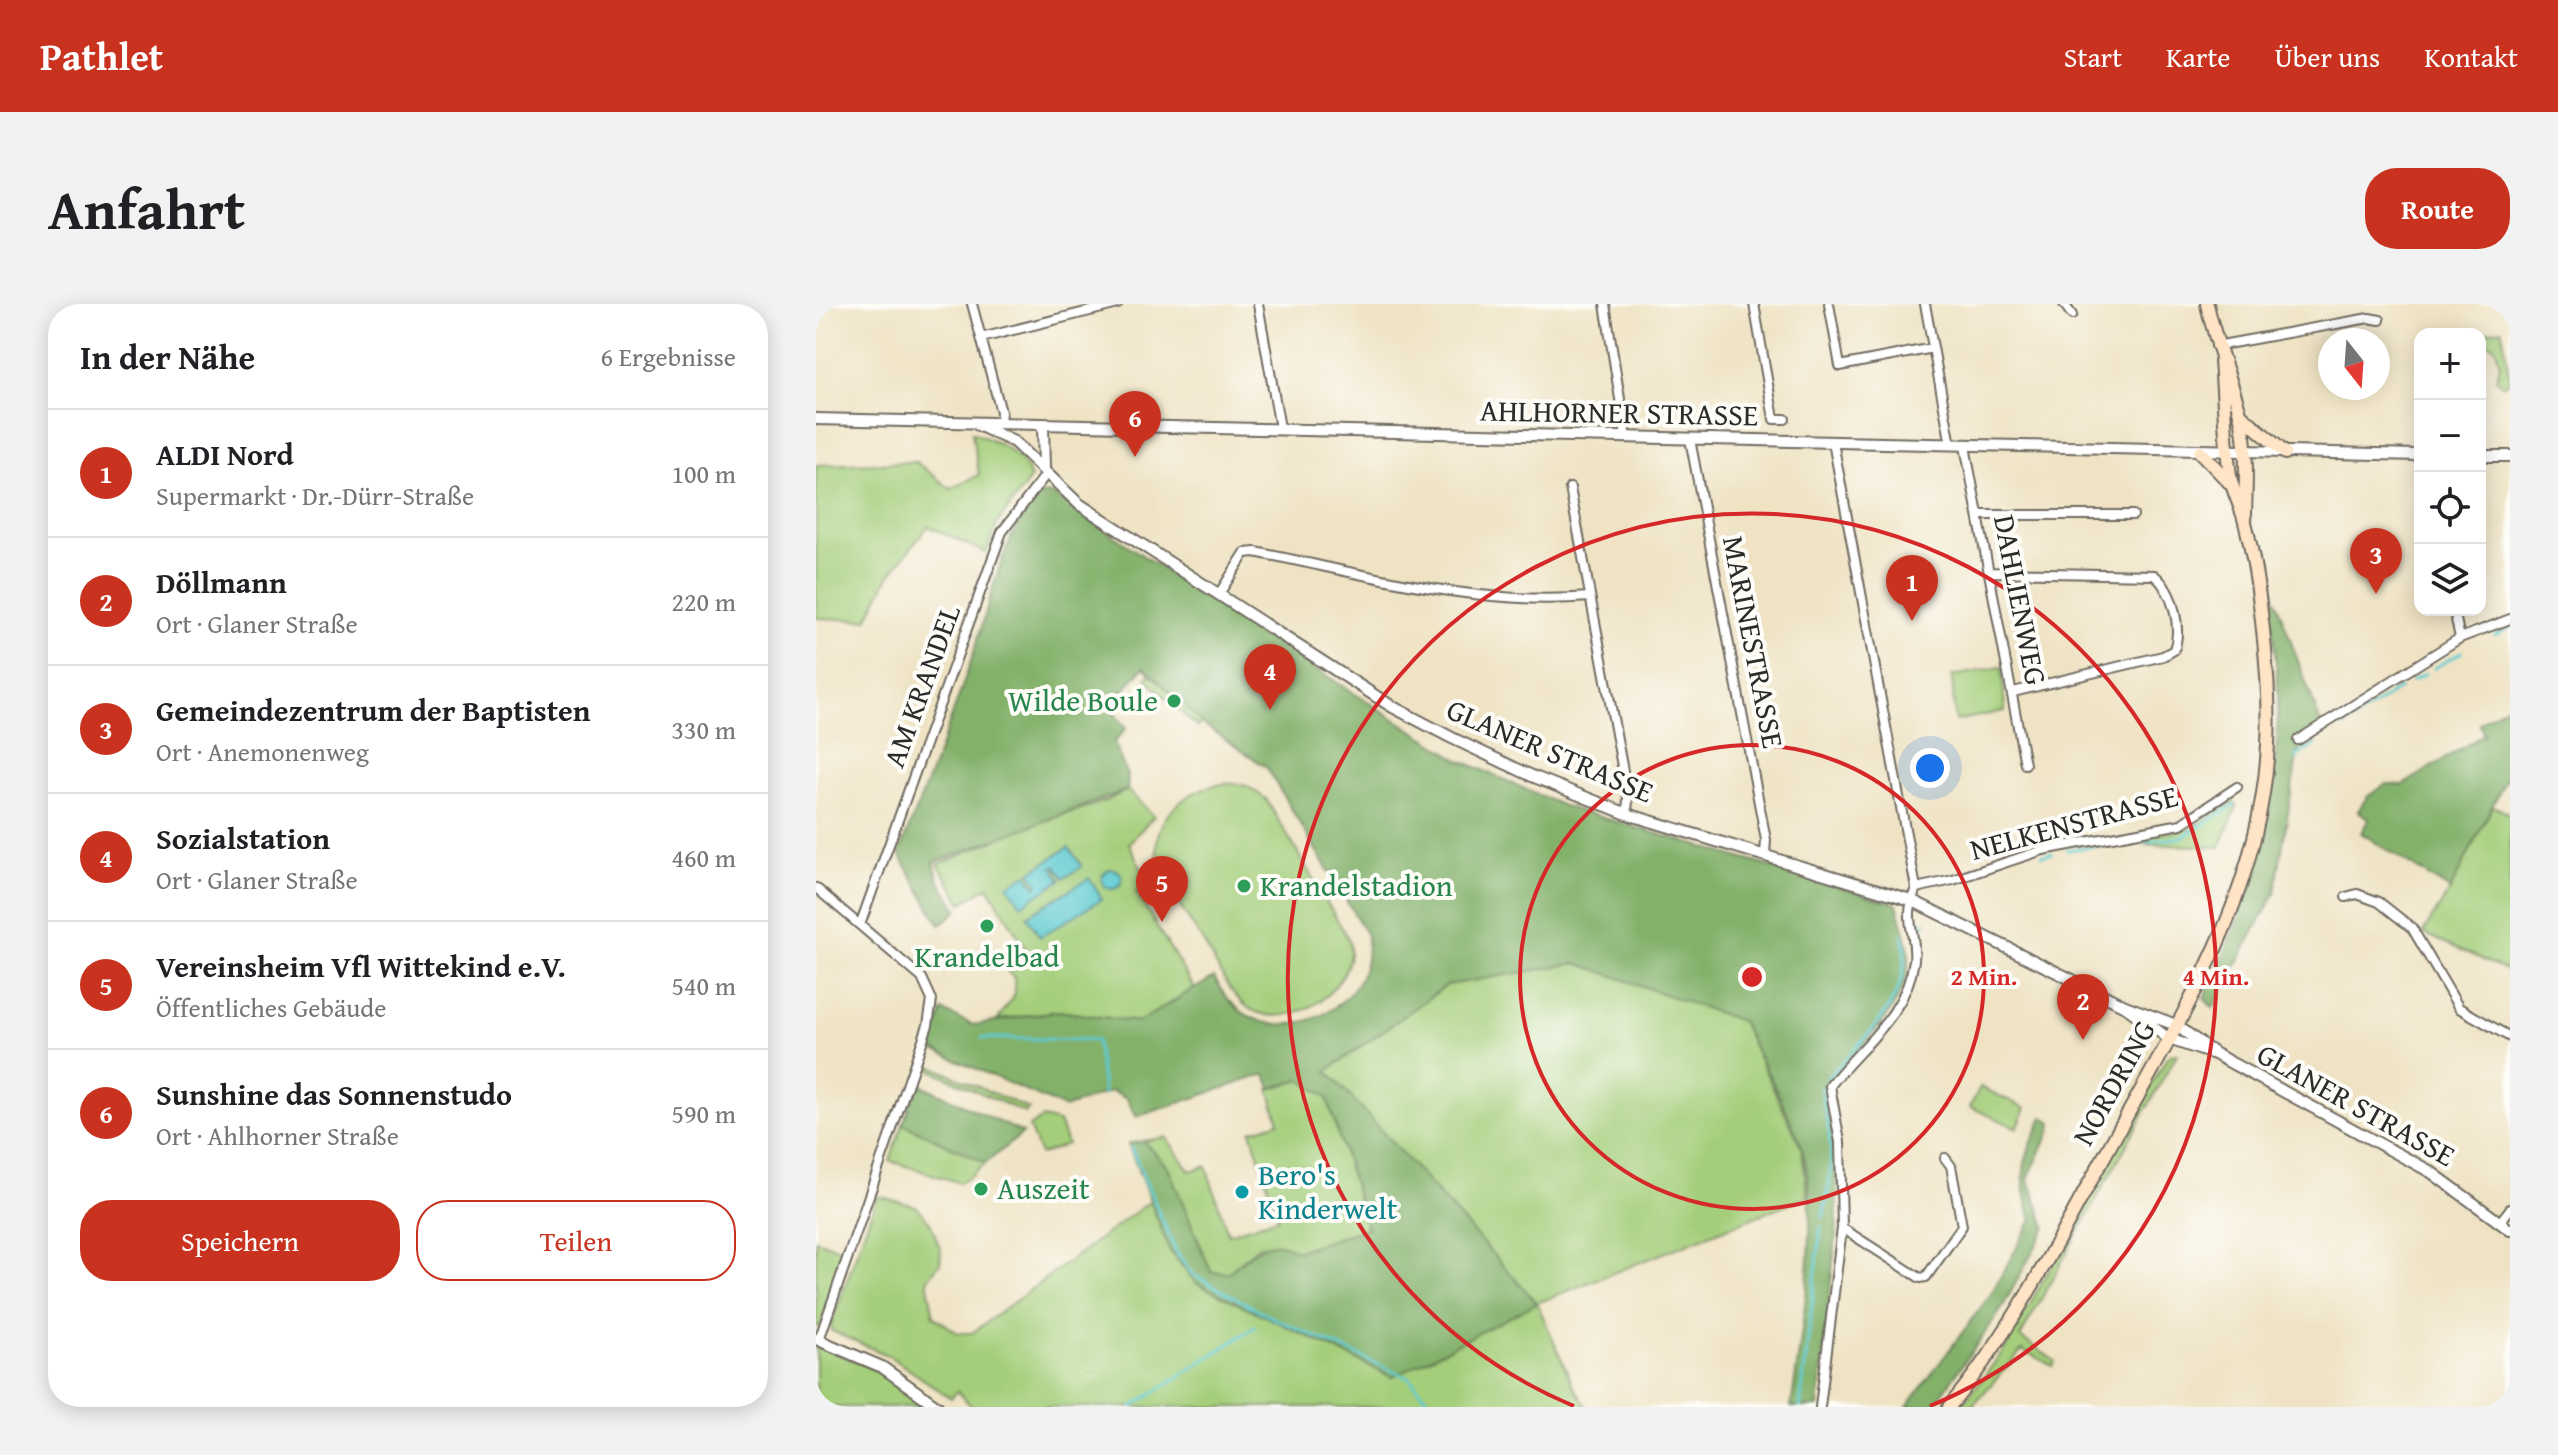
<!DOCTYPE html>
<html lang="de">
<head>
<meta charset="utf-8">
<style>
  body { margin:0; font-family:"Gentium Book Plus",serif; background:#f2f2f2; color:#202124 }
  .controls { position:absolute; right:24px; top:24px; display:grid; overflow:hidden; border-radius:16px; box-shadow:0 4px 20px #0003 }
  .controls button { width:72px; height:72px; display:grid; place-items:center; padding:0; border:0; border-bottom:2px solid #e0e0e0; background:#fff; color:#202124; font:40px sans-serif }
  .compass { position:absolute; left:1502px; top:24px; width:72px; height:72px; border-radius:50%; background:#fff; box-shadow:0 4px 20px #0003; rotate:163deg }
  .you { position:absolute; left:1114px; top:464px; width:28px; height:28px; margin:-20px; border:6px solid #fff; border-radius:50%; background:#1a73e8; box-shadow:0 0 0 12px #1a73e833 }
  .badge { display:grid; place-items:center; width:52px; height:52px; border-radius:50%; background:#c8321e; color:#fff; font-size:26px; font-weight:700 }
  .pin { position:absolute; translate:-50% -66px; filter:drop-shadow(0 2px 4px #0008) }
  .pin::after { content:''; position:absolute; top:42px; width:28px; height:24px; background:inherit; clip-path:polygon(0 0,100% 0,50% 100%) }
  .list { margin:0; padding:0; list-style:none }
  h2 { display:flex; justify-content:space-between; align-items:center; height:104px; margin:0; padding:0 32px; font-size:34px }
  h2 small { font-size:26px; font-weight:400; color:#757577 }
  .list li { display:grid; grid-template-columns:52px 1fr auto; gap:24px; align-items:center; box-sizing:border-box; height:128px; padding:0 32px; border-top:2px solid #e0e0e0 }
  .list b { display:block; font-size:30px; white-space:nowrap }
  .list p { margin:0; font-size:26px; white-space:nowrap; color:#757577 }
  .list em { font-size:26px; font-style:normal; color:#757577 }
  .actions { display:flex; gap:16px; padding:24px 32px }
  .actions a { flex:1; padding:18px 0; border:2px solid #c8321e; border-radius:32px; text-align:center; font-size:28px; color:#c8321e }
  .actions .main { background:#c8321e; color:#fff }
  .icon { flex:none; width:44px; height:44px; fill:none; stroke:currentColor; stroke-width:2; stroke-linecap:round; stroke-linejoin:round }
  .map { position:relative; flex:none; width:1694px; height:1103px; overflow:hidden; border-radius:32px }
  header { display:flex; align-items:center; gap:48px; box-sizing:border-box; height:112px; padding:0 40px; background:#c8321e; color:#fff }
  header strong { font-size:38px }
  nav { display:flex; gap:44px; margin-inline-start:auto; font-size:28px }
  .intro { display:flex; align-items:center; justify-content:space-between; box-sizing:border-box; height:192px; padding:0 48px }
  h1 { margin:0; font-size:56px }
  .button { padding:20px 36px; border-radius:32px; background:#c8321e; color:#fff; font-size:28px; font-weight:700 }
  main { display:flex; gap:48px; padding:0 48px }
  aside { flex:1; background:#fff; border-radius:32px; box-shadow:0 4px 20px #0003 }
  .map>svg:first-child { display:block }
  .green { fill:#a4ce7a; stroke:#687c52; stroke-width:2 }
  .forest { fill:#83b16a; stroke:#576e4a; stroke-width:2 }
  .water { fill:#5dcad0; stroke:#447a7e; stroke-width:2 }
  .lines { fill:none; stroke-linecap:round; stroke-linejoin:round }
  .stream { stroke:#5dcad0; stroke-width:3 }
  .minor-casing { stroke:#706b61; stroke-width:12 }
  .tertiary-casing { stroke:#706b61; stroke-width:14 }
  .secondary-casing { stroke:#706b61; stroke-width:16 }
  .minor { stroke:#fff; stroke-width:8 }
  .tertiary { stroke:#fff; stroke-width:10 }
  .secondary { stroke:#ffe4c6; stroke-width:12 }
  .ring { fill:none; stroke:#d62828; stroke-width:4 }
  .leisure-dot { fill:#2e9e5b; stroke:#fdfcf7; stroke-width:3 }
  .culture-dot { fill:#0f9aa8; stroke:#fdfcf7; stroke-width:3 }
  .labels { text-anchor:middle; stroke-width:8; stroke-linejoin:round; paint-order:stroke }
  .street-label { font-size:30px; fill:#2b2b2b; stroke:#fdfcf7 }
  .leisure-label { font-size:30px; fill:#27864d; stroke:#fdfcf7; text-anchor:start }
  .culture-label { font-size:30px; fill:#0d838f; stroke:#fdfcf7; text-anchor:start }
  .centre { fill:#d62828; stroke:#fdfcf7; stroke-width:4 }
  .ring-label { font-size:24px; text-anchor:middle; font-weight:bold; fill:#d62828; stroke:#fdfcf7; stroke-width:8; stroke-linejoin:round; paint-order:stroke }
</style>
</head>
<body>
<header>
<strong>Pathlet</strong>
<nav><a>Start</a><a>Karte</a><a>Über uns</a><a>Kontakt</a></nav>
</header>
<div class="intro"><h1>Anfahrt</h1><a class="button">Route</a></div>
<main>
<aside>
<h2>In der Nähe<small>6 Ergebnisse</small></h2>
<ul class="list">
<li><span class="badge">1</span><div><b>ALDI Nord</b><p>Supermarkt · Dr.-Dürr-Straße</p></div><em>100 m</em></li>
<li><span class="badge">2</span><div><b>Döllmann</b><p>Ort · Glaner Straße</p></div><em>220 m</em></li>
<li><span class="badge">3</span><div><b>Gemeindezentrum der Baptisten</b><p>Ort · Anemonenweg</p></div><em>330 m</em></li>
<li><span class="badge">4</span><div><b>Sozialstation</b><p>Ort · Glaner Straße</p></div><em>460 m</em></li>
<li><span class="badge">5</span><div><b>Vereinsheim Vfl Wittekind e.V.</b><p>Öffentliches Gebäude</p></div><em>540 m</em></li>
<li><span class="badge">6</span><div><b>Sunshine das Sonnenstudo</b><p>Ort · Ahlhorner Straße</p></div><em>590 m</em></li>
</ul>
<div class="actions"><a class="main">Speichern</a><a>Teilen</a></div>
</aside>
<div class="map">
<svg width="1694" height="1103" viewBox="0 0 1694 1103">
  <rect width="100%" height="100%" fill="#fdfcf7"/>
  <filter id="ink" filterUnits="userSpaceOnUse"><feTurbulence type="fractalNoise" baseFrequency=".0125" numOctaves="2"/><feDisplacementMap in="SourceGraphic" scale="16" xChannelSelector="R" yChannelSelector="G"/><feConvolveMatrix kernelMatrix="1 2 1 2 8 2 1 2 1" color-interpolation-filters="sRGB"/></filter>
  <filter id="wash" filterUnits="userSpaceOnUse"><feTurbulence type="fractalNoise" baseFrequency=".006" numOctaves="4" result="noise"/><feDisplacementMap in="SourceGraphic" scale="32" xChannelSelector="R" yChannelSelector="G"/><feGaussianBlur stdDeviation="1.8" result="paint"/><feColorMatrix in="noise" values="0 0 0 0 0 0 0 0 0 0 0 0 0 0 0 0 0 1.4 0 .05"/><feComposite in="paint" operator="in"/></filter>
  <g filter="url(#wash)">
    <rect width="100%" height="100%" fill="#efe3c4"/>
    <path class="green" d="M1686 25 1694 77 1687 81 1680 75 1684 61 1680 44 1668 36 1666 29Z
      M156 128C181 138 204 147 215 174L182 218 170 249 112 222 73 272 51 316 0 314V161L100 158 135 185 163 171Z
      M1186 363 1189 407 1139 417 1136 372Z
      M335 370 386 419 381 423 330 375Z
      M416 479 431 482 450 495 533 636C538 656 526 676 512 690 494 708 462 718 438 707 415 696 401 661 388 639 363 598 313 544 361 501 376 487 395 480 416 479Z
      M311 486 338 512 313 539 332 579 320 588 378 684 323 718 241 707 182 716 199 690 198 674 183 659 209 643 172 583 146 599 122 560 207 524 290 497Z
      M1418 497 1421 502 1404 543 1328 540 1327 533 1374 524Z
      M1677 502 1694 510V668L1607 629 1634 586Z
      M761 659 925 717 985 842 992 892 721 999 757 1081 771 1103H156L141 1087 135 1094 73 1052 16 1027 15 1021 61 892 100 902 114 918 125 947 124 959 111 976 118 1012 142 1029H156L336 896 353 946 380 979 576 1073 720 998 511 767 631 681Z
      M1357 749 1361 750 1204 1033 1239 1057 1237 1062 1206 1046 1155 1103H1145L1191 1042 1350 755Z
      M109 759 213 805 209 809 109 763Z
      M485 776 511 794 551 925 481 947 444 941 412 969 395 968 352 863 327 837 350 833 374 867 390 862 412 930 462 914 435 827 463 818 453 785Z
      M1164 783 1210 804 1201 824 1154 803Z
      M226 814 243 818 251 840 224 851 213 823Z
      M87 820 170 859 144 879 74 857Z
      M0 936 27 946 5 1021 0 1023Z
      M0 1042C38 1056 82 1071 108 1103H0Z"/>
    <path class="forest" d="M236 190 428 320 644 456 747 502 1081 600C1085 617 1094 639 1093 656 1090 707 1038 748 1006 785L1020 840 1021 920 1002 1103H975C985 1037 1007 902 984 840 969 798 945 758 925 717L761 659 631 681 511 767 721 999 577 1073 380 979 353 945 312 840 327 837 352 863 395 968 411 969C435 952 451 927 481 947L551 924 511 794 485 776 455 784 450 770 320 813 311 795 296 787 248 804 114 744 127 707 157 721 241 707 323 718 398 673C403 681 408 691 415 698 450 738 518 720 542 678 551 663 551 647 551 631L450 463 387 420 328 363 293 403 310 424 298 438 312 475 311 486 118 558 123 577 142 606 124 621 83 549C109 485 134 420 156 354 175 299 183 236 222 191Z
      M1449 253H1453L1458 291 1508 428 1482 447 1459 589 1397 704 1388 694C1436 595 1463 504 1462 393 1461 347 1452 299 1449 253Z
      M1694 399V467L1634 586 1545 529 1553 515 1542 507 1551 493 1570 480 1587 481 1668 430 1663 419Z
      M101 779 207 829 170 859 87 820Z
      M1227 813 1236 819 1235 826 1212 874 1230 923 1185 1006 1123 1094 1115 1103H1091L1175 990 1216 916C1202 867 1206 859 1227 813Z"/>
    <path class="water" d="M253 543 266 563 248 574 240 562 237 563 245 576 205 601 192 581 211 570 220 583 222 580 214 568Z
      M286 575a10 10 0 1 1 20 0a10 10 0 1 1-20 0Z
      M273 574 286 595 224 633 211 612Z"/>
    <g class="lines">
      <path class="stream" d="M1679 331 1694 323
        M1618 364 1646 348
        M1596 377 1609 370
        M1526 423 1584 384
        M1480 453 1500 440
        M1330 538 1366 533 1419 501
        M1251 546 1301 539
        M1226 551 1236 549
        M1104 624 1110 618
        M166 734 280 736 288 790
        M1012 773C1050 732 1100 692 1087 631
        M1005 784C1016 833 1019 863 1007 913
        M315 844 360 948 376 970 455 1013 593 1074 618 1103
        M316 1103 439 1023
        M984 1103 1005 923"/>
    </g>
  </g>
  <g filter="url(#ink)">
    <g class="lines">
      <g class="minor-casing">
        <path id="minor" d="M156 0 185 108 184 119
          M442 0 464 124
          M789 0 810 133
          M938 0 958 115H969
          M1013 0 1024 62 1117 44
          M1109 0 1135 141
          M1248 0 1256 11
          M165 34 302 0
          M1400 42 1553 14 1564 16
          M874 135 950 536 949 550
          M1149 142 1209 460
          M754 184 812 494 811 510
          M1163 211H1317
          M1175 268 1338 271C1357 286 1366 323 1358 346L1347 352 1197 388
          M403 290 429 249 439 248C550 270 660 303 774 293
          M1638 306 1644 334
          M1482 436 1644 334 1694 315
          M0 584 106 674 116 696 112 721 3 1036
          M1100 584 1137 576 1227 546 1365 520 1421 483
          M1530 593 1541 590 1563 598 1596 624 1643 704 1694 733
          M44 621 186 228 231 169
          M1684 918 1694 905
          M1026 924 1104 974 1110 973 1146 922 1135 862 1129 854
          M1004 1103 1026 924 1024 838 1014 782C1045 742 1091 711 1098 656 1101 627 1086 618 1100 584L1017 138"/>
      </g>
      <g class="tertiary-casing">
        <path id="tertiary" d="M0 115 1604 151
          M158 119 198 138 263 200 575 402 636 434 716 472 811 510 1095 596 1309 702 1360 721 1399 750 1615 868 1694 926
          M227 120 228 165
          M1664 152H1694
          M1314 706 1353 735 1394 749
          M0 1035 66 1063 122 1103"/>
      </g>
      <g class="secondary-casing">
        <path id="secondary" d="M1391 0C1399 38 1414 72 1424 109 1432 142 1430 177 1429 210
          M1424 110 1469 149
          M1384 148 1416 181
          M1133 1103C1196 1028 1241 937 1289 851 1361 719 1445 595 1452 440 1455 379 1444 277 1429 218 1425 202 1417 188 1414 172 1409 134 1408 95 1405 57"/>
      </g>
      <use href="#minor" class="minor"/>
      <use href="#tertiary" class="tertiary"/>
      <use href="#secondary" class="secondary"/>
    </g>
  </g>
  <g class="ring">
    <circle cx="936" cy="673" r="232"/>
    <path d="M758 1102A464 464 0 1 1 1114 1102"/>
  </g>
  <g class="leisure-dot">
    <circle cx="358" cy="397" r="8"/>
    <circle cx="428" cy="582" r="8"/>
    <circle cx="171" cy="622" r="8"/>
    <circle cx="165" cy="885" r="8"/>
  </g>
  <circle class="culture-dot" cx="426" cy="888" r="8"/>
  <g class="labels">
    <g class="street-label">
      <text transform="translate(803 109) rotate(1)" y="10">AHLHORNER STRASSE</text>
      <text transform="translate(1204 296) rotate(79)" y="10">DAHLIENWEG</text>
      <text transform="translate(937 338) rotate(79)" y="10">MARINESTRASSE</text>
      <text transform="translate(106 382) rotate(-70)" y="10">AM KRANDEL</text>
      <text transform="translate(734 447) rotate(23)" y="10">GLANER STRASSE</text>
      <text transform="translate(1258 519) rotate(-15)" y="10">NELKENSTRASSE</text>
      <text transform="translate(1298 779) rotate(-61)" y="10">NORDRING</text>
      <text transform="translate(1540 801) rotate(29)" y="10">GLANER STRASSE</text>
    </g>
    <g class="leisure-label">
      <text x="342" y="407" text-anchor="end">Wilde Boule</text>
      <text x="444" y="592">Krandelstadion</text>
      <text x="171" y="663" text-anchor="middle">Krandelbad</text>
      <text x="181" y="895">Auszeit</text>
    </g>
    <g class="culture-label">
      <text x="442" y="881">Bero's<tspan x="442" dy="34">Kinderwelt</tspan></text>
    </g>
  </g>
  <circle cx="936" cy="673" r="12" class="centre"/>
  <g class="ring-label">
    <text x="1168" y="681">2 Min.</text>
    <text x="1400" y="681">4 Min.</text>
  </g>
</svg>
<div class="controls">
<button>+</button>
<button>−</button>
<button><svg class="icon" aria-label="locate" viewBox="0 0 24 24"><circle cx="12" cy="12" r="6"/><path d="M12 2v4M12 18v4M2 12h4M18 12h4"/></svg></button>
<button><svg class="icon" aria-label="layers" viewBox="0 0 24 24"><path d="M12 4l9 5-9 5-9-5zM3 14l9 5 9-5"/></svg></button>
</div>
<svg class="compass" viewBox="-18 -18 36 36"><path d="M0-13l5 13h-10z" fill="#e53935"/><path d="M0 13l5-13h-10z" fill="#757577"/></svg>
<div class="you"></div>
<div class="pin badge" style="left:1096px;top:317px">1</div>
<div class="pin badge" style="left:1267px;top:736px">2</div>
<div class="pin badge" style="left:1560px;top:290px">3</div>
<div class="pin badge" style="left:454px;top:406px">4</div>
<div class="pin badge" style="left:346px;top:618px">5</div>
<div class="pin badge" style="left:319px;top:153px">6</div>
</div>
</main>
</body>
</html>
